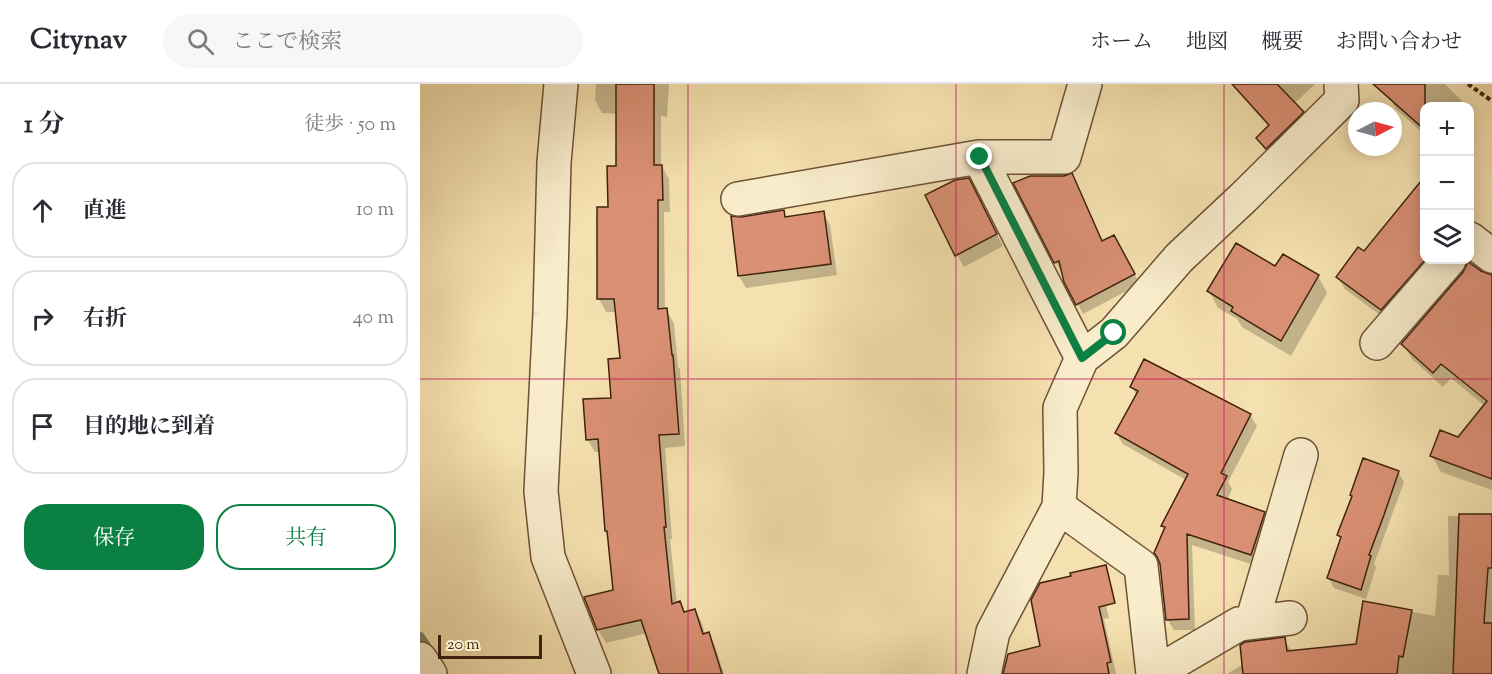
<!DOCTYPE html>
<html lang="ja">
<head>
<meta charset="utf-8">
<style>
  body { margin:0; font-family:"Sorts Mill Goudy","Noto Serif JP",serif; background:#f7f7f7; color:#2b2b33 }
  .controls { position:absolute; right:18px; top:18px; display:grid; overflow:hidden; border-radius:12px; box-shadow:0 3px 15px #0003 }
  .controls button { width:54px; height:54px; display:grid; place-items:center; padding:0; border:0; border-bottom:2px solid #e1e1e2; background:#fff; color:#2b2b33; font:30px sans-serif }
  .compass { position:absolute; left:928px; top:18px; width:54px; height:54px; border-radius:50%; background:#fff; box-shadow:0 3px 15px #0003; rotate:84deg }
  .scale { position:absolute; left:18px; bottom:15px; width:104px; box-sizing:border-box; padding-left:6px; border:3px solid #3f230d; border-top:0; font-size:16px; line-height:21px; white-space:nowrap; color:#3f230d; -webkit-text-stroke:4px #f8eccb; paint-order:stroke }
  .stop { position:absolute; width:18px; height:18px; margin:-14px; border:4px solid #0b8043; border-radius:50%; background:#fff }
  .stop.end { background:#0b8043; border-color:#fff; box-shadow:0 2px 6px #0008 }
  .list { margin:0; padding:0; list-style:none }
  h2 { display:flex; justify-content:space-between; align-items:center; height:78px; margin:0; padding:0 24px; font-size:26px }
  h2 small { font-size:20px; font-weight:400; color:#7c7c81 }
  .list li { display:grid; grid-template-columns:39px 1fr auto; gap:18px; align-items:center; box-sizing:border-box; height:96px; margin:0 12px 12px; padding:0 12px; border:2px solid #e1e1e2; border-radius:24px }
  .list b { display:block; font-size:22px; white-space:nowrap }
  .list em { font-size:20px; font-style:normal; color:#7c7c81 }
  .actions { display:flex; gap:12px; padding:18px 24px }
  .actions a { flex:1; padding:14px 0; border:2px solid #0b8043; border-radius:24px; text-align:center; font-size:21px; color:#0b8043 }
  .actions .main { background:#0b8043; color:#fff }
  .icon { flex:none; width:33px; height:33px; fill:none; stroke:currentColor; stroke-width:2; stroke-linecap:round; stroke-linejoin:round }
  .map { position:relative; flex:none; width:1072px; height:590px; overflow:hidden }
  header { display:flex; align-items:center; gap:36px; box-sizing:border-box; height:84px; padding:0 30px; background:#fff; border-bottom:2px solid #e1e1e2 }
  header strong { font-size:28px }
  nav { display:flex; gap:33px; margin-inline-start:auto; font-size:21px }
  .search { width:420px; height:54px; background:#f7f7f7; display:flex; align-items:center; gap:15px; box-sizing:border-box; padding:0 21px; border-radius:33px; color:#7c7c81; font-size:22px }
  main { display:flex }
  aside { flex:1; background:#fff }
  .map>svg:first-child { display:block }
  .shadow { fill:#0003 }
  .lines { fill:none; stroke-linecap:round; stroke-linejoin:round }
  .stream { stroke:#77806b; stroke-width:10 }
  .building { fill:#da9074; stroke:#3f230d; stroke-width:1.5 }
  .street-casing { stroke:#6c5236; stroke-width:36 }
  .path { stroke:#3f230d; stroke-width:4; stroke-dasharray:4.5 3; stroke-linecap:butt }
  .street { stroke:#f8eccb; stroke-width:33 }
  .route { stroke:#0b8043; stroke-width:8 }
  .grid { fill:none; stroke:#c2185b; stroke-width:1.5; stroke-opacity:0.55 }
</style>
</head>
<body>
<header>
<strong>Citynav</strong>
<div class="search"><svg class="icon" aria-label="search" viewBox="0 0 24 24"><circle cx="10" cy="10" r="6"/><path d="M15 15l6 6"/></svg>ここで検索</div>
<nav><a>ホーム</a><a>地図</a><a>概要</a><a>お問い合わせ</a></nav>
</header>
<main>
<aside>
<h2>1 分<small>徒歩 · 50 m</small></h2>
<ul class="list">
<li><svg class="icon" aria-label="ahead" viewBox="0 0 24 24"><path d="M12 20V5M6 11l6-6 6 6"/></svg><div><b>直進</b></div><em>10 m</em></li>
<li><svg class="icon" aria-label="right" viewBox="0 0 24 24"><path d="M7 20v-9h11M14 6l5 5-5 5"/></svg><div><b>右折</b></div><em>40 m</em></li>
<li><svg class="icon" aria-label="arrive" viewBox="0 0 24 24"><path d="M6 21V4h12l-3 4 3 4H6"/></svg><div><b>目的地に到着</b></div></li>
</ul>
<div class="actions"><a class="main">保存</a><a>共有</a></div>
</aside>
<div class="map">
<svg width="1072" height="590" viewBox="0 0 1072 590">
  <rect width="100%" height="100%" fill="#f5e1af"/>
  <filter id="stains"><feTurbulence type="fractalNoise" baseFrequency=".00333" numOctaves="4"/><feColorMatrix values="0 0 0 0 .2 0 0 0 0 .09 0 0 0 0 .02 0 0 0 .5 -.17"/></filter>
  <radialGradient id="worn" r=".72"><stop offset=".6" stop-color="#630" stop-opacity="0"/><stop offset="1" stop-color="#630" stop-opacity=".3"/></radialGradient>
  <path class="shadow" d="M176 0H249L247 33 241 32V81L249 95 250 128H244L245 226H246L254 239 258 283 260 285 265 362 245 364 252 455H250L257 520 259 519 265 529 275 526 282 539 285 550 288 549 295 562 304 590H241L227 549 186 559 178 546 195 507 189 450 187 447 181 368H175L167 355 192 315 202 276 197 228H186L179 215V125H189L198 84 197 30 182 29 175 16Z
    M811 0H895L876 18 877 21 876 22 882 29 889 39 853 75 844 65 838 54 849 43Z
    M962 0H1025L1047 22H1004V50L976 25Z
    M555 108 583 162 544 183 537 171Z
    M363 128 367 134 403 129 410 141 417 191 326 204 319 192 313 134 321 135Z
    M693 153 720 200 663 230 646 198 643 187 641 188 636 178Z
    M944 169 1004 176H1022L968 237 925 205 918 193Z
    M855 184 898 192 907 209 871 272 822 243 817 235 798 224 789 207Z
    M1060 188 1072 193V406L1021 388 1012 372 1039 354 1065 322 1031 294 1023 303 992 275 983 260Z
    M712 303 830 331 837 342 808 398 812 405 807 416 844 428 851 439 837 482 772 461 775 546H754L747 535 745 446 743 442 766 396 703 360 696 349 717 312Z
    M978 388 984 398 954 480 956 483 946 515 914 504 908 494 921 455 919 451Z
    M1028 432H1072V590H807L864 555 872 568 937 561 944 519 1015 532 1018 491H1029Z
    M681 501 689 534 684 535 696 590H585L622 563Z"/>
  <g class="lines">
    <path class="stream" d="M0 553 11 570"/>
  </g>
  <path class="building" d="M196 0H234V81H242L243 116H238V225L247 224 252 271H253L259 350 239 351 246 443H244L252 520 260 517 264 528 275 525 283 550 289 548 302 590H239L221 536 177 546 164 513 193 506 187 447H185L178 355 166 356 163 315 191 314 188 275 200 274 194 215H177V123H188L187 82H196Z
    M812 0H857L884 28 846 65 836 54 849 41Z
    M953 0H1005V46Z
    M652 89 682 157 694 151 715 190 656 221 644 198 639 177 634 179 593 99 610 92H644Z
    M1005 92V176L961 226 916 193 938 163 944 167Z
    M549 94 577 150 535 172 505 111 535 96Z
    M364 126 365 133 404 127 411 180 318 192 311 132 321 133Z
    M816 159 855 182 863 170 899 191 861 257 811 227 813 223 787 207Z
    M1047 177 1061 187 1072 191V395L1010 372 1020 346 1038 353 1067 317 1021 280 1013 289 981 260 1043 188 1047 180Z
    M724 275 831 330 801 389 807 392 797 411 845 428 831 471 767 450 769 535 746 536 740 480 737 473 734 469 745 443 741 442 768 390 695 349 718 307 710 303Z
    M943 374 979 387 964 431 949 471 951 472 941 506 907 494 921 453 917 451 932 412 930 411Z
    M1039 430H1072V484H1068L1064 539H1072V590H1033Z
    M686 481 695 519 679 523 691 578 687 579 689 590H583L588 570 620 562 611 516 620 499 651 492 650 489Z
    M943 517 992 526 983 573 979 572 977 590H823L820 561 825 558 865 553 867 567 936 560Z"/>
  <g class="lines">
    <g class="street-casing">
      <path id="street" d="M141 0 134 78 130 230 121 407 128 473 174 590
        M318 115 559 73
        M1050 155 1072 172
        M957 259 1029 176
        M662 274 559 73H644L665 0
        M639 423 721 482 733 590
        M832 538 881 371
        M0 575 10 590
        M564 590 573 548 639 423 641 388 640 324 662 274 694 249 759 174 824 113 922 16 921 0
        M734 590 819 540 870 534"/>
    </g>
    <path class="path" d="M1048 0 1072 17"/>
    <use href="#street" class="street"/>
  </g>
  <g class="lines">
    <path class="route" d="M560 73 662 274 694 249"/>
  </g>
  <path class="grid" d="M268 0V590M536 0V590M804 0V590M0 295H1072"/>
  <rect width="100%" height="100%" filter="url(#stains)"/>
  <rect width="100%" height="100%" fill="url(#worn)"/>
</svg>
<div class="controls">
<button>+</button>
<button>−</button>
<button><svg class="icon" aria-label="layers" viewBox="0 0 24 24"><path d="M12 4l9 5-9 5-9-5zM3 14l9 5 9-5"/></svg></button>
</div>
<svg class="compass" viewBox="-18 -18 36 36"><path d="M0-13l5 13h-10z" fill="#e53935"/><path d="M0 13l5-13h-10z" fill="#7c7c81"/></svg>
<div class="scale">20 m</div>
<div class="stop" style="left:694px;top:249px"></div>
<div class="stop end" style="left:560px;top:73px"></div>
</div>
</main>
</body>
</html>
